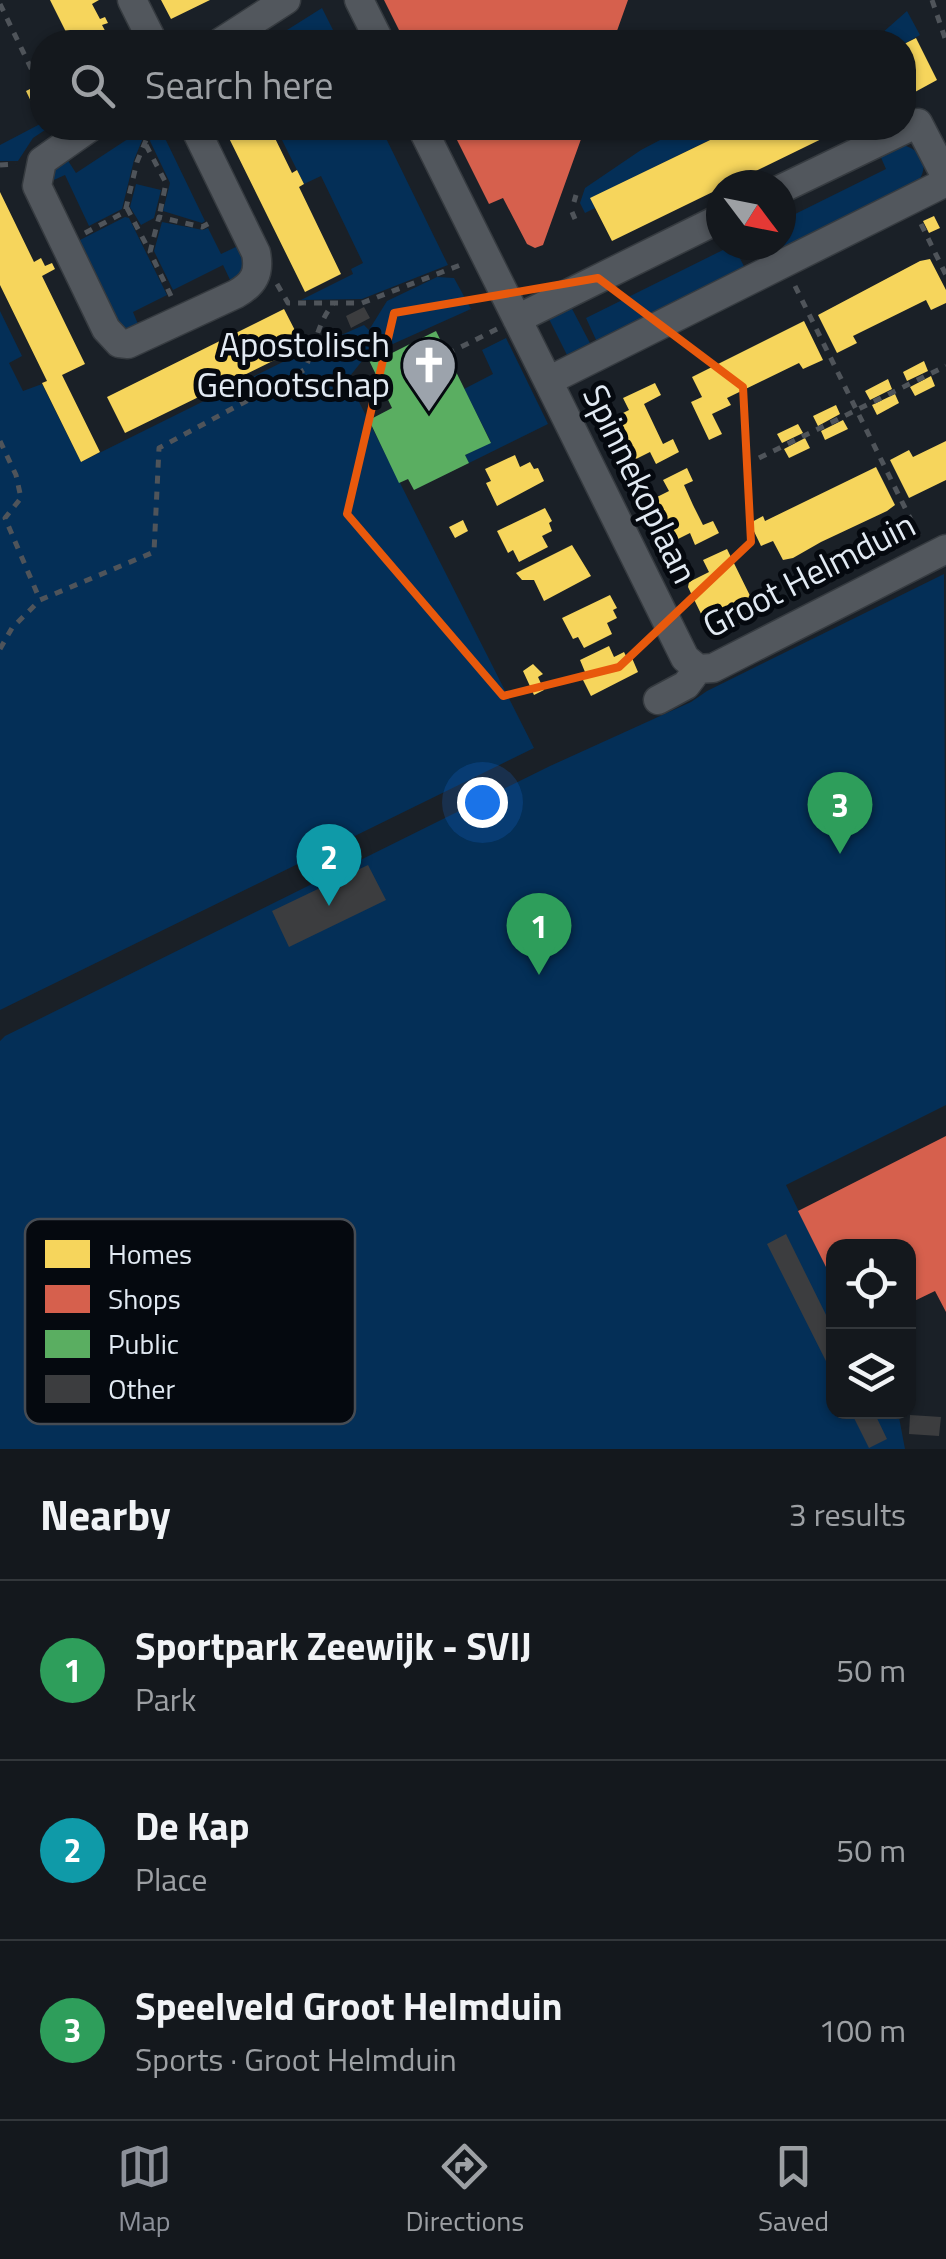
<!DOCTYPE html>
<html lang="en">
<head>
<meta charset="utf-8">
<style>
  body { margin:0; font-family:"Titillium Web",sans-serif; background:#1d2126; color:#f1f3f6 }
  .controls { position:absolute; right:30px; bottom:30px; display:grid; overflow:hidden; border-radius:20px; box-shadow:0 2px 8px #0004 }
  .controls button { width:90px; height:90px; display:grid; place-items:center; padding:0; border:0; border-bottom:2px solid #33373b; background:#14181d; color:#f1f3f6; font:50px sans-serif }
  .compass { position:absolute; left:706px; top:170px; width:90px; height:90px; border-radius:50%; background:#14181d; box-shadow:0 2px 8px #0004; rotate:122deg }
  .you { position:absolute; left:482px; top:802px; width:35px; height:35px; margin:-25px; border:8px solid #fff; border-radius:50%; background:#1a73e8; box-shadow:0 0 0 15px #1a73e833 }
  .badge { display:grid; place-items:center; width:65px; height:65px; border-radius:50%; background:#8c9099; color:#fff; font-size:32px; font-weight:700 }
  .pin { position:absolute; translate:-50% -82px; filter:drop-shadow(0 2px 5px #0008) }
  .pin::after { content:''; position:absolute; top:52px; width:35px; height:30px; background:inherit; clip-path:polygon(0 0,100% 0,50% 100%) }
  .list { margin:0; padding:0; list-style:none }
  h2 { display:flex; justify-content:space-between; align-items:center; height:130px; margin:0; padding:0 40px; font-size:42px }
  h2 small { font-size:32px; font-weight:400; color:#9da0a4 }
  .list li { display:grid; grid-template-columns:65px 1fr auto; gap:30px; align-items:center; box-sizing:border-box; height:180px; padding:0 40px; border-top:2px solid #33373b }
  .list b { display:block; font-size:38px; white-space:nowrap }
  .list p { margin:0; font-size:32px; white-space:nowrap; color:#9da0a4 }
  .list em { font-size:32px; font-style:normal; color:#9da0a4 }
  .icon { flex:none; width:55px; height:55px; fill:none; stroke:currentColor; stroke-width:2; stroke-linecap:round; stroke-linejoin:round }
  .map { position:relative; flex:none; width:946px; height:1449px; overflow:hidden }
  .search { position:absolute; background:#14181d; box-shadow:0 2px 8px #0004; left:30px; right:30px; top:30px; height:110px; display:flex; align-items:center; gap:25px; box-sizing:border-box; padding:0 35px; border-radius:40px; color:#9da0a4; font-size:38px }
  .sheet { height:670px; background:#14181d }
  nav { display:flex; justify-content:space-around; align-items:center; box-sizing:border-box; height:140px; border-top:2px solid #33373b; background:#14181d; font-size:28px; color:#9da0a4 }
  nav a { display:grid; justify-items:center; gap:5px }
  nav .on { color:#8c9099 }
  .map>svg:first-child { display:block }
  .green { fill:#042f57 }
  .homes { fill:#f6d55c }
  .shops { fill:#d6604d }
  .public { fill:#5aae61 }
  .building { fill:#3c3d3f }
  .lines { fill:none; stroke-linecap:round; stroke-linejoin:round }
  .minor-casing { stroke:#363b40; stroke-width:31 }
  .path { stroke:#4f545a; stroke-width:5; stroke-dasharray:8 8; stroke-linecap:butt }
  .minor { stroke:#52575d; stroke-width:28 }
  .marked { fill:none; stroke:#e8590c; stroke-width:8; stroke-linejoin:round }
  .labels { text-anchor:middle; stroke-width:10; stroke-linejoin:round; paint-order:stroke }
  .poi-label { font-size:35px; fill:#e2eaf3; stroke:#05090f; text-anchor:end }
  .street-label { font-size:35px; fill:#e2eaf3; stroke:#05090f }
  .key { fill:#05090f; stroke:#474c53; stroke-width:2.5 }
  .key-label { font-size:28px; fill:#e2eaf3 }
</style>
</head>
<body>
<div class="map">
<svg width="946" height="1449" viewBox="0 0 946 1449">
  <rect width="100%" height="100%" fill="#1a2027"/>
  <path class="green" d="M322 8 339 42H268Z
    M907 11 920 35 904 44 872 42Z
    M42 123 45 130 33 138 18 161H0V145Z
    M155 128H166L161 130 205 221 202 223 163 211 170 183 150 141Z
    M276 128H381L448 265 362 299 301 300 353 274 351 269 363 263 321 176 304 184Z
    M683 128H734L591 198 595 208 585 213 580 203 585 188 641 150Z
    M143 129 145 133 134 160 122 209 89 226 65 175 47 183 50 169 65 156 76 173Z
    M902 145C920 149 930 163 919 180L768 257 761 245H781V221L886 169 879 153Z
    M136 184 161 190 154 218 141 225 130 207Z
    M125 217 129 218 167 295 133 312 140 329 129 330 117 323 76 242Z
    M162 222 203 230 208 228 221 254 240 245 245 255V269L232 284 223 265 173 290 154 251Z
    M733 245 743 247 736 251 745 268 597 342 586 318Z
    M437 277 454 278 471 309 366 356 350 376 351 386 534 748 0 1010V311L22 356 9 363 23 391 42 384 81 462 305 351 364 325 369 330 387 301Z
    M570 305 591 345 567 355 548 317Z
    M506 338 548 424 469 463 465 455 491 442 464 389 493 374 482 350Z
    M944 574 946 1105 786 1185 833 1281 834 1412H898L905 1449H0V1041L5 1036 550 766 691 702 707 691Z"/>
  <path class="homes" d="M50 0H99L92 4 100 19 105 17 108 23 102 25 110 40 115 38 117 42H71Z
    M161 0H210L171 19Z
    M916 38 937 80 904 98V44Z
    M36 86 42 99V109L36 112 26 91Z
    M224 128H270L292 173 297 170 304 184 299 187 341 274 305 292Z
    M735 128H844L612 241 590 198Z
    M0 192 34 262 41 258 45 266 52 263 55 269 42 276 85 364 62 375 100 452 81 462 42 383 47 381 0 285Z
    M934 216 940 228 929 233 923 221Z
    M930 259 946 290V303L931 310 926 300 853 336 857 343 837 353 818 315 920 261Z
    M284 309 303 346 228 383 230 388 216 395 213 390 125 433 107 397Z
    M804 321 823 360 803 369 799 363 727 398 731 405 712 414 722 434 709 440 691 402 702 397 692 377Z
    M924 361 928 371 907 381 903 372Z
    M931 376 935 386 915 396 910 387Z
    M888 379 892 389 870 400 865 391Z
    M655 383 661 395 644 404 663 444 673 439 679 452 656 464 650 452 630 462 625 460 608 425 611 423 609 420 629 410 623 398Z
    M895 394 899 403 877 415 872 405Z
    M836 405 840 414 818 426 813 416Z
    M843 420 848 429 825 440 821 431Z
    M798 424 803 433 782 443 777 434Z
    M805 438 810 448 789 458 784 449Z
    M946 441V480L909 498 890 460 909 450 913 457Z
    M515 455 520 467 530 462 534 469 538 468 544 481 497 506 486 483 491 481 485 469Z
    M876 467 895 505 887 511 821 542 793 558 783 560 773 541 761 546 750 523 763 516 765 521Z
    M687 468 693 481 684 485 693 505 703 525 713 521 719 533 695 545 690 533 670 543 665 541 648 506 651 505 649 501 669 491 663 480Z
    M545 508 552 521 549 523 552 531 542 536 548 547 519 562 513 550 508 553 497 531Z
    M463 520 468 531 455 538 449 527Z
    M572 545 591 576 544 601 534 580H522L516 573Z
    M727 549 759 614 735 626 730 614 710 624 708 621 705 622 688 587 689 582 709 572 703 560Z
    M610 595 617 608 613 610 617 618 607 623 612 634 584 648 578 637 573 639 562 618Z
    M609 646 614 657 624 652 628 660 632 658 638 672 591 696 580 674 585 672 580 660Z
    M533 664 543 674 538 677 544 690 534 695 523 671Z"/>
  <path class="shops" d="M384 0H628L613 42H405Z
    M451 128H585L543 245 535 248 527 244 503 198 489 204Z
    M946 1136V1312L935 1291 908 1304V1246H834V1283L798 1211Z"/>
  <path class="public" d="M436 331 491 443 465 455 469 463 414 490 408 479 399 483 369 420 392 408 366 354 382 347 386 356Z"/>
  <path class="building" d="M364 307 370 318 351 328 346 316Z
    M368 865 386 900 289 947 272 911Z
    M786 1234 834 1331V1377L767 1244Z
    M851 1412H874L887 1439 869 1448Z
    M910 1415 941 1417 939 1436 909 1434Z"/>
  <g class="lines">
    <g class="minor-casing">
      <path id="minor" d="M132 0 153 42
        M359 0 380 42
        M221 42 286 0
        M89 128 42 161 37 186 106 329 119 343 128 344 236 294C254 284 260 273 256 253L195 128
        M422 128 548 381 946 182
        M781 189 918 123 946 177
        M517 319 721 218
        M548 381 685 658 698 669
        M658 700 686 685 698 669 713 668 946 549"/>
    </g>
    <path class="path" d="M932 0 946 41
      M0 4 42 91
      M828 35 832 42
      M146 145 166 183 159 217
      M0 165 16 164
      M574 202 576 195
      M127 208 149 250
      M572 212 575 219
      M921 224 946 275
      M85 233 125 212 137 162 151 128
      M277 284 288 303H362L463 264
      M795 286 919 536
      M171 296 150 252 159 217 202 227 215 220
      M447 354 497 329
      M0 441 16 475 21 498 5 518 40 600
      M759 458 946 366
      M0 649 12 628 40 600 154 552 159 448 304 370C316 347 316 325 333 304"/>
    <use href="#minor" class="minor"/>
  </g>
  <path class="marked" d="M598 278 743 387 751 542 619 667 503 696 347 514 394 313Z"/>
  <defs>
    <g id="church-pin" transform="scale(2.875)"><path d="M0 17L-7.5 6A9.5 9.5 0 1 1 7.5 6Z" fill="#9ca3ac" stroke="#05090f"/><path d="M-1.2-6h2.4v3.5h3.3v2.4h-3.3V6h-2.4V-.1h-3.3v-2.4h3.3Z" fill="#fff"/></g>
  </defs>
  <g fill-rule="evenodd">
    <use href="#church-pin" x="429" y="365"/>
  </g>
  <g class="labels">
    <g class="poi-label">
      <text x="390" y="357">Apostolisch<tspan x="390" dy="40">Genootschap</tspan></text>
    </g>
    <g class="street-label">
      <text transform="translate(640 484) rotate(64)" y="12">Spinnekoplaan</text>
      <text transform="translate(809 575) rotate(-27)" y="12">Groot Helmduin</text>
    </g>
  </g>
  <rect x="25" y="1219" width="330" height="205" rx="15" class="key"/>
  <rect x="45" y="1240" width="45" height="28" fill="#f6d55c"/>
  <rect x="45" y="1285" width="45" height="28" fill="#d6604d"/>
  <rect x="45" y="1330" width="45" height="28" fill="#5aae61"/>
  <rect x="45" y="1375" width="45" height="28" fill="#3c3d3f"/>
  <g class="key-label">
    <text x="108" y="1264">Homes</text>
    <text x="108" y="1309">Shops</text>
    <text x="108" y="1354">Public</text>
    <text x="108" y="1399">Other</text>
  </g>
</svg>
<div class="controls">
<button><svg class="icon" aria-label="locate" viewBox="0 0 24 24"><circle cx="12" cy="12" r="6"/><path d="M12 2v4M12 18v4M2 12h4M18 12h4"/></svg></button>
<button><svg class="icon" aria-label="layers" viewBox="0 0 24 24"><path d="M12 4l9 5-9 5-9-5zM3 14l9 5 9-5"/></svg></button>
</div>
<svg class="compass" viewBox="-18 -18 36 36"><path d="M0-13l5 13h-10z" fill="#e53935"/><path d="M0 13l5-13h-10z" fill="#9da0a4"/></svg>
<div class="you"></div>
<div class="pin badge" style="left:539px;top:975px;background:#2e9e5b">1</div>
<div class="pin badge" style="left:329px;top:906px;background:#0f9aa8">2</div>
<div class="pin badge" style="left:840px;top:854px;background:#2e9e5b">3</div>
<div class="search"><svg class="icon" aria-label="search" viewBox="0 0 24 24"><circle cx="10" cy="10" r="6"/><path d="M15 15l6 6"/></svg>Search here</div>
</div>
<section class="sheet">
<h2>Nearby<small>3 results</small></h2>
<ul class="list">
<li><span class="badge" style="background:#2e9e5b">1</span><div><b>Sportpark Zeewijk - SVIJ</b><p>Park</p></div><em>50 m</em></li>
<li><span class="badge" style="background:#0f9aa8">2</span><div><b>De Kap</b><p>Place</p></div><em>50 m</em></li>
<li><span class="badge" style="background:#2e9e5b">3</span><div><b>Speelveld Groot Helmduin</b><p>Sports · Groot Helmduin</p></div><em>100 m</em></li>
</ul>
</section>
<nav>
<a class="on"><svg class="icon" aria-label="map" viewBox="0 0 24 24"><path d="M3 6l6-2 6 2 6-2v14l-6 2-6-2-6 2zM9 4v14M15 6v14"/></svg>Map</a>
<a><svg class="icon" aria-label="directions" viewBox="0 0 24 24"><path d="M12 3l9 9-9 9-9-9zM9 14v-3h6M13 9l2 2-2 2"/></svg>Directions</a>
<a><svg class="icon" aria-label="saved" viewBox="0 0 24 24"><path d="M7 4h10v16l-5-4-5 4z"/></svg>Saved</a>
</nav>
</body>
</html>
